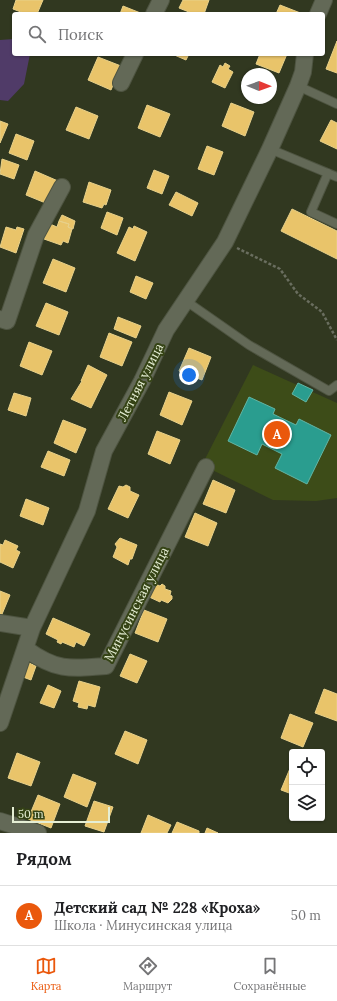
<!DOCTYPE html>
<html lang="ru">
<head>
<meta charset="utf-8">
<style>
  body { margin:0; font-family:Lora,serif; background:#f6f6f6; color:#202124 }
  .controls { position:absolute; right:12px; bottom:12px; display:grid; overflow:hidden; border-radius:4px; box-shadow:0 1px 3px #0004 }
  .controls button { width:36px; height:36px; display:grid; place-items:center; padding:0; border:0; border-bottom:1px solid #e0e0e0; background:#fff; color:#202124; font:20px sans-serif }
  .compass { position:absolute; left:241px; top:68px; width:36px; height:36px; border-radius:50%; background:#fff; box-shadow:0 1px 3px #0004; rotate:91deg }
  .scale { position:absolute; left:12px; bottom:10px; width:98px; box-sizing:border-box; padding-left:4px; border:2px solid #e5eed4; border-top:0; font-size:11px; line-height:14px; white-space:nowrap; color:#e5eed4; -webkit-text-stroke:3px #354315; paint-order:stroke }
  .you { position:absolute; left:189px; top:375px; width:14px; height:14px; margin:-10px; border:3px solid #fff; border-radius:50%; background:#1a73e8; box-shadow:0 0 0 6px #1a73e833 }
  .badge { display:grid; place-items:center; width:26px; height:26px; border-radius:50%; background:#ea580c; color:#fff; font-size:13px; font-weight:700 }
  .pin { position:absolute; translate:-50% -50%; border:2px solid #fff; box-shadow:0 1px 4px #0006 }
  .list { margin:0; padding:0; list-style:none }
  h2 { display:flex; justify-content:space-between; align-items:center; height:52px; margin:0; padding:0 16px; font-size:17px }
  h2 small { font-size:13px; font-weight:400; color:#757577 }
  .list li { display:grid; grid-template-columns:26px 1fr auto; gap:12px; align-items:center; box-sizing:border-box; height:60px; padding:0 16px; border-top:1px solid #e0e0e0 }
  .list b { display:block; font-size:15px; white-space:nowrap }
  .list p { margin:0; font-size:13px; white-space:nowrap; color:#757577 }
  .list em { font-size:13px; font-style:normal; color:#757577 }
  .icon { flex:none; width:22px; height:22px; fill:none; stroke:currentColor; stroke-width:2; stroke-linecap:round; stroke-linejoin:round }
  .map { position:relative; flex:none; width:337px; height:833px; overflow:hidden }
  .search { position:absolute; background:#fff; box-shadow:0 1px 3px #0004; left:12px; right:12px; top:12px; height:44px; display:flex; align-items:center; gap:10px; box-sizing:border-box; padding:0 14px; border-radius:4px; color:#757577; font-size:15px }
  .sheet { height:112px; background:#fff }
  nav { display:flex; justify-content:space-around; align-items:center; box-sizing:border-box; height:56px; border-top:1px solid #e0e0e0; background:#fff; font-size:11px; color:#757577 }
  nav a { display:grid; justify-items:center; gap:2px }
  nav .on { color:#ea580c }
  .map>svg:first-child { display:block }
  .built { fill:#3d4c18 }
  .green { fill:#503b68 }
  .homes { fill:#e9c46a; stroke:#e8d18a }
  .schools { fill:#2a9d8f; stroke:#62b5a4 }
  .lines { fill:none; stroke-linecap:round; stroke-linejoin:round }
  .lane-casing { stroke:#4e5441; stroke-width:10 }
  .street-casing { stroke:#4e5441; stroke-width:18 }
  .path { stroke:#6a6e5f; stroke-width:2.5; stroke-dasharray:3 2; stroke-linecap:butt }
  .lane { stroke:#636957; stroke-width:8 }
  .street { stroke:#636957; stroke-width:16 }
  .labels { text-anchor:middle; stroke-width:4; stroke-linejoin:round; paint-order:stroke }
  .street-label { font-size:13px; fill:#e5eed4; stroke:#354315 }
</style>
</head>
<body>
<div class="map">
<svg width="337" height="833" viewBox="0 0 337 833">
  <rect width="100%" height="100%" fill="#313820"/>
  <path class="built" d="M253 365 337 403V498L316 501 273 500 202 465Z"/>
  <path class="green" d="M14 39V54H30L24 84 8 101 0 100V40Z"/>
  <path class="homes" d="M16 0H43L37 14H26L13 9Z
    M183 0H209L204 14H194L179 8Z
    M280 5 303 14H276Z
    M123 6 143 14H120Z
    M337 41V73L326 69Z
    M172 54H189L186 60Z
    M260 54H287L279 73 256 64Z
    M98 57 121 66 111 90 88 80Z
    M225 63 230 66 228 69 233 72 225 88 212 82 220 65 223 67Z
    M231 103 254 112 245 136 222 126Z
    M147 105 170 114 160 137 138 128Z
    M76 107 98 116 89 139 66 130Z
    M331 120 337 123V149L320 141Z
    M0 121 8 124 0 143Z
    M16 134 34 141 27 160 9 153Z
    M207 146 223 152 214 175 198 169Z
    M2 159 19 165 14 179 0 174Z
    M154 170 169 176 162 194 147 188Z
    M35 171 58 181 48 204 26 195Z
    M89 182 111 190 106 205 104 204 102 208 83 202Z
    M176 192 198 203 192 216 169 205Z
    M292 209 337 231V259L281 231Z
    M107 212 123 218 117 235 101 228Z
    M62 215 75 221 73 229 68 227 69 224 59 221Z
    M59 221 69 224 68 227 72 229 68 243 63 241 61 245 44 239 50 224 57 227Z
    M134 226 147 232 135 261 117 253 129 227 133 229Z
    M6 227 16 230 17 227 24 229 16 253 0 247Z
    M53 259 75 268 66 292 43 283Z
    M136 276 153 283 146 299 130 292Z
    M46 303 68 312 59 335 36 326Z
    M118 317 141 326 136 338 114 329Z
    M109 333 132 342 122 366 100 357Z
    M29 342 52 351 42 375 20 366Z
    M189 348 211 357 202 380 179 371Z
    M88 365 107 375 91 408 71 399 82 381H81Z
    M169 392 192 401 182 425 160 415Z
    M14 393 31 398 26 416 8 410Z
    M63 420 86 429 76 453 54 443Z
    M157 431 180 440 170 464 148 454Z
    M48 451 70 460 64 476 41 467Z
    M213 480 235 490 226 513 203 504Z
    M126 485 130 487V491L139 495 128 518 108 509 119 486 123 487Z
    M26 499 49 508 43 525 20 516Z
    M195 513 217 523 208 546 185 537Z
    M120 538 137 545 132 559H130L128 565 113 557 117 547 115 544Z
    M5 540 18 546 16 550 20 552 13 568 0 562V544L3 545Z
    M153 583 160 586 162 584 165 586V589L171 591 170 595 172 596V599L168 603 161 600 160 602 147 596Z
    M0 591 10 595 0 619Z
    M144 610 167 619 158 642 135 633Z
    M53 618 90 634 84 646 76 642 74 647 62 642 61 644 57 642 58 640 46 634Z
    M130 654 147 661 137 683 120 676Z
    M29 663 36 666 31 680 23 677Z
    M79 681 100 687 95 707 88 705 87 709 78 707 79 703 73 701Z
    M48 685 61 691 54 708 40 703Z
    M324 689 337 694V721L315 713Z
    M290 714 313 723 303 747 281 738Z
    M125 731 147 740 138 764 115 754Z
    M17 753 40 762 31 786 8 778Z
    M291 766 292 767V794L281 790Z
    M73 774 96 783 87 807 64 797Z
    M38 795 60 804 51 828 28 819Z
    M94 801 113 807 104 832 85 826Z
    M148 815 171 825 167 833H141Z
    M177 822 199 831V833H172Z
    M207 828 218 833H205Z"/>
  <path class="schools" d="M298 383 313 390 306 402 292 394Z
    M249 397 275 409 273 414 296 425 299 419 331 435 307 484 275 468 282 454 262 444 257 455 228 441Z"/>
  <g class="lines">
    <g class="lane-casing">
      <path id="lane" d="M298 86 337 104
        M270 149 337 177
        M328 173 311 212 337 224
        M186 301 249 345 329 391 337 385"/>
    </g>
    <g class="street-casing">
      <path id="street" d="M154 14 161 0
        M318 14 324 0
        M121 83 135 54
        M0 319 7 321 36 235 62 187
        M0 623 32 628
        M26 649C56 671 70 669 106 666L206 467
        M0 723 32 628 87 511 104 451 142 381 166 330 225 242 270 149 298 86 303 72 305 54
        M0 821 38 833"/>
    </g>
    <path class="path" d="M237 248 280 269 298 294 322 312 337 340"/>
    <use href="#lane" class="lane"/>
    <use href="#street" class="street"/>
  </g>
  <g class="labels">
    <g class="street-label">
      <text transform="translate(140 382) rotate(-63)" y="5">Летняя улица</text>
      <text transform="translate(136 604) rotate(-63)" y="5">Минусинская улица</text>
    </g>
  </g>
</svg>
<div class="controls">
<button><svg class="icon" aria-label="locate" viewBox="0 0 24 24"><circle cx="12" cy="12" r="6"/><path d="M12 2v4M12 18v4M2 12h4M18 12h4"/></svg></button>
<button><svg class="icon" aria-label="layers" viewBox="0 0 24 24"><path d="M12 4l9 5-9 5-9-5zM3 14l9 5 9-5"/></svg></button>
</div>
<svg class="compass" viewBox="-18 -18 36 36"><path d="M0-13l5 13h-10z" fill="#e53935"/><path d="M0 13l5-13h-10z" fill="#757577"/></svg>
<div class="scale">50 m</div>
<div class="you"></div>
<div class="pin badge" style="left:277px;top:434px">A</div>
<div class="search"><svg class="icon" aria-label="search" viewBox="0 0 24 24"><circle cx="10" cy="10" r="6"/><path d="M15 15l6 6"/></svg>Поиск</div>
</div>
<section class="sheet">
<h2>Рядом<small></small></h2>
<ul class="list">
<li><span class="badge">A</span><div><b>Детский сад № 228 «Кроха»</b><p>Школа · Минусинская улица</p></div><em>50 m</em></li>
</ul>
</section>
<nav>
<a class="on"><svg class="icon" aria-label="map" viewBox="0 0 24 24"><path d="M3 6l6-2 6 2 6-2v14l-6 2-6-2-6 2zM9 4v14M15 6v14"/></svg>Карта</a>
<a><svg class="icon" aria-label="directions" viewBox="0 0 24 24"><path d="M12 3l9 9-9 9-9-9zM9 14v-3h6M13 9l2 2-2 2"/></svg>Маршрут</a>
<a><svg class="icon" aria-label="saved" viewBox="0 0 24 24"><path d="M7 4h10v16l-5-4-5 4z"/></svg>Сохранённые</a>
</nav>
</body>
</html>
